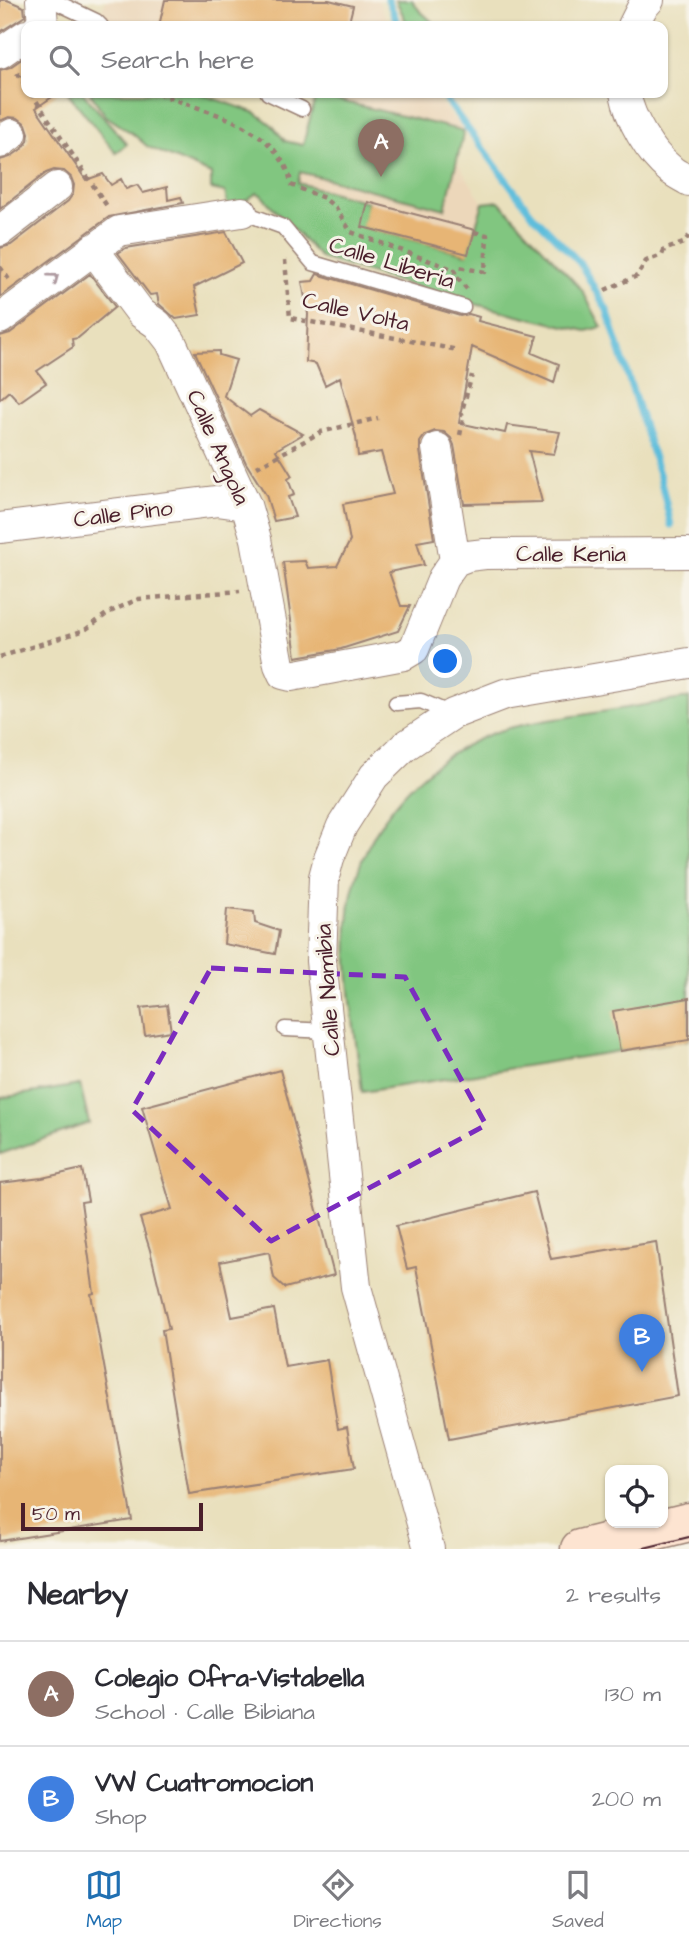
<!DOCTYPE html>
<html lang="en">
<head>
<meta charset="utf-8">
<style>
  body { margin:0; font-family:"Architects Daughter",sans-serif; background:#f2f2f3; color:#2b2b33 }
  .controls { position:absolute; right:21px; bottom:21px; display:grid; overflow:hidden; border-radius:14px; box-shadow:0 2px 5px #0004 }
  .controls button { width:63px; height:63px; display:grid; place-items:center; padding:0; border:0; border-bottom:2px solid #e1e1e2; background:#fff; color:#2b2b33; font:35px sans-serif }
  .scale { position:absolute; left:21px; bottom:18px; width:182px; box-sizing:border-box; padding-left:7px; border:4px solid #4a1f2b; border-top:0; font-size:19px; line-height:24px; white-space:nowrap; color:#4a1f2b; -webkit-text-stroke:5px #f7f3e8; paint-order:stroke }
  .you { position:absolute; left:446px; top:662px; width:24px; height:24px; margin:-18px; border:5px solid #fff; border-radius:50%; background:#1a73e8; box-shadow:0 0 0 10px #1a73e833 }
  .badge { display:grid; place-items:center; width:46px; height:46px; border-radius:50%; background:#1f6fb2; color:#fff; font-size:23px; font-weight:700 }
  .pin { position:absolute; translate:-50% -58px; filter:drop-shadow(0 2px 4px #0008) }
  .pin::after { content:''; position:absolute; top:37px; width:24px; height:21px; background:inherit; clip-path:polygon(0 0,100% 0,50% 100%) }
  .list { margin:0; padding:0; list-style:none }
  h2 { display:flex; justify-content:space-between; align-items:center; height:91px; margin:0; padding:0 28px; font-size:30px }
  h2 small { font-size:23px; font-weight:400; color:#7c7c81 }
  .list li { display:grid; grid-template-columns:46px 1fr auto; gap:21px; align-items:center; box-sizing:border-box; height:105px; padding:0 28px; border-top:2px solid #e1e1e2 }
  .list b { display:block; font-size:26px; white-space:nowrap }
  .list p { margin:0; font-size:23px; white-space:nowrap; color:#7c7c81 }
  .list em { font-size:23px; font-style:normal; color:#7c7c81 }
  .icon { flex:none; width:38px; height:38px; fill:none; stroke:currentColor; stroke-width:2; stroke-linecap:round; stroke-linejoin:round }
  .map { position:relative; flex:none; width:689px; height:1549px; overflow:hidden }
  .search { position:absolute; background:#fff; box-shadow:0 2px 5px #0004; left:21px; right:21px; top:21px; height:77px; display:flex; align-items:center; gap:18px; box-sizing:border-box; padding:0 24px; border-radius:14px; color:#7c7c81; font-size:26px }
  .sheet { height:301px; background:#fff }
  nav { display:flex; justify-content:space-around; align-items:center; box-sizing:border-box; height:98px; border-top:2px solid #e1e1e2; background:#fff; font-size:19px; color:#7c7c81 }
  nav a { display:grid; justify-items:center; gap:4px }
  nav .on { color:#1f6fb2 }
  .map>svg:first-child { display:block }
  .built { fill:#ecd7ba }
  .green { fill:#81c680; stroke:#667256; stroke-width:2 }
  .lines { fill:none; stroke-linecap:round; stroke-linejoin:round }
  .stream { stroke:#5dbddb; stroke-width:7 }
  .building { fill:#e7b575 }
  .lane-casing { stroke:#9a8074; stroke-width:17 }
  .street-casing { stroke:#9a8074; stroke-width:32 }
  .secondary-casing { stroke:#9a8074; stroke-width:41 }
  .path { stroke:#9a8074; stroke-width:4.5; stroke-dasharray:5 5; stroke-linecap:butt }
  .lane { stroke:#fff; stroke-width:14 }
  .street { stroke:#fff; stroke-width:30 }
  .secondary { stroke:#fde4d1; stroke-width:38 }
  .tram { stroke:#4a1f2b; stroke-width:2 }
  .oneway { stroke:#ae9aa0 }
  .marked { fill:none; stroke:#7b2cbf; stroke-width:5; stroke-dasharray:14 9; stroke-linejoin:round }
  .labels { text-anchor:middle; stroke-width:6; stroke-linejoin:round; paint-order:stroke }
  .street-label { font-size:23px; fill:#4a1f2b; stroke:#f7f3e8 }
</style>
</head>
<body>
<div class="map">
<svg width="689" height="1549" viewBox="0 0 689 1549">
  <rect width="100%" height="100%" fill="#f7f3e8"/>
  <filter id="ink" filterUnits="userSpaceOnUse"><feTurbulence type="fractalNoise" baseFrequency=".0143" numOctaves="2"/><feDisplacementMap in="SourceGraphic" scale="14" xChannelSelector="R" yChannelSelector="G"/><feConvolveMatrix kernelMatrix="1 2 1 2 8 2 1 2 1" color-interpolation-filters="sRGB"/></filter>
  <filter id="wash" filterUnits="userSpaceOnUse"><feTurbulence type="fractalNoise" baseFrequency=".00686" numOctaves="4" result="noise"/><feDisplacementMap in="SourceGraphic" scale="28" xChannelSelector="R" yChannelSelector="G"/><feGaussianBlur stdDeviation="1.57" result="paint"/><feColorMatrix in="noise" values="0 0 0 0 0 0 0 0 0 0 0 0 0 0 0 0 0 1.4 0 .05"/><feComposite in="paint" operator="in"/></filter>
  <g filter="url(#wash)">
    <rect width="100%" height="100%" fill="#e9e0bd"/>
    <path class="built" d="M106 0H378L390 26H113L100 14Z
      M307 93H432L464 131 457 162 483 203 468 254 362 227 294 182 316 95Z"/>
    <path class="green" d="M396 0H412L419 10 437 26H408Z
      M68 93H83L127 144 116 153Z
      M90 93H198L256 113 272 125 285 141 303 145 316 95 464 131 445 209 300 172 298 183 368 202 363 227 467 254 483 203 499 201 582 290 602 327 586 331 526 317 459 300 321 258 261 195 257 193 239 205 228 207 225 192 211 189V174L148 147 133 134 106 116Z
      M689 698V1040L362 1092C356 1036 345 979 348 923 353 836 416 762 496 732 519 724 544 721 568 717 609 711 649 704 689 698Z
      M80 1085 89 1123 0 1154V1098Z"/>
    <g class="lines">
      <path class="stream" d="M388 0 399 26
        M441 93 532 214 580 263 607 310 660 477 671 525"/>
    </g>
    <g id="blocks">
      <path class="building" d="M0 0H7L24 7 25 16 0 32Z
        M165 0H329L353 6 348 26H159Z
        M26 56V93H58L36 108 86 180 103 174 111 185 121 179 126 189 137 185 143 193 167 187 168 200 181 197 183 203 109 217 0 297V248L11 245 68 201 73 194 74 185 71 177 64 171 54 170 46 173 0 209V160L10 157 23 148 28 141 29 133 26 124 18 118 9 117 0 121V70L10 67Z
        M368 202 475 230 468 254 362 227Z
        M226 232 242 263 194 287 200 315 176 319 159 304 157 294 150 295 118 253 126 248Z
        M90 274 115 307 78 338 72 339 73 347 37 371 46 383 19 402 9 391 0 399V336L10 333Z
        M317 274 460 316 469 314 479 317 478 321 537 336 532 353 559 364 554 383 472 347 459 423 505 433 507 425 560 432 554 454 529 451 542 502 464 504 454 445 451 438 444 432 435 431 425 435 420 442V451L434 539 417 542 424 565 389 572 401 606H410L398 631 341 649 296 657 283 562 305 561 308 568 337 566 350 541 343 504 393 494 381 452 358 456 356 437 340 377 325 385 316 364 306 362 308 314 302 282 313 281Z
        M219 351V355L236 360 224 396 250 416 259 410 303 434 276 450 292 476 288 479 294 495 288 497 295 517 274 521 266 495 246 463 195 352Z
        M227 909 254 912 255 923 279 931 275 954 224 944Z
        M689 998V1040L620 1051 613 1011Z
        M167 1005 171 1031 145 1035 141 1008Z
        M280 1070 334 1275 285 1288 274 1278 269 1252 220 1262 232 1317 274 1309 285 1367 327 1360 338 1429 347 1427 354 1469 189 1494 162 1330 169 1329 150 1250 140 1218 172 1209 142 1107Z
        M82 1169 88 1201 81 1202 94 1293 91 1294 132 1520 0 1541V1183L42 1178Z
        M534 1192 551 1259 656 1242 678 1396 449 1439 416 1267 407 1269 396 1226Z"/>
    </g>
  </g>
  <g filter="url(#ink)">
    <use href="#blocks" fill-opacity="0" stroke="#9a8074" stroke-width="2"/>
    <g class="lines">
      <g class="lane-casing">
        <path id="lane" d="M52 0 96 21 101 26
          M268 93 302 109
          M242 212 283 227 313 263 463 307
          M396 703 421 701 451 714
          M285 1029 329 1031"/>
      </g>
      <g class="street-casing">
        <path id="street" d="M39 26 43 24 41 0
          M633 26 642 8 649 0
          M0 53 26 35
          M625 93C630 119 649 152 670 169 675 174 683 177 689 181
          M0 143 12 134
          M0 231 57 187
          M93 249 141 313 157 324 171 342 246 505 256 539 279 665 283 674 291 676 404 655 414 649 443 578 455 561 437 448
          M0 319 119 231 242 212
          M0 528 217 501 246 505
          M455 561 468 556 485 554 689 553
          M429 1549 356 1287 321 961 324 877 329 858 342 826 374 776 405 746 453 714 505 694 689 663"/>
      </g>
      <g class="secondary-casing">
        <path id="secondary" d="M580 1549 689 1522"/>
      </g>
      <path class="path" d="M17 73 26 86
        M31 93 109 209
        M158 93C198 111 246 116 275 151 284 163 290 171 291 185L324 198 336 208 351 232 455 270
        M285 260 290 318 458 350
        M0 267 10 281
        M467 289 455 275V270L459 267 485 272 487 235 474 232
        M605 290 637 276 646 261 662 255 664 250 683 243 689 236
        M460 435 464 416 461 414 472 375
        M257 467 321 432 378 418
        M0 657 85 630 108 613 138 599 240 591"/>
      <use href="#lane" class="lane"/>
      <use href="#street" class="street"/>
      <use href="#secondary" class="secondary"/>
      <path class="tram" d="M640 1549 689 1537"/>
    </g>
    <defs><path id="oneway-chevron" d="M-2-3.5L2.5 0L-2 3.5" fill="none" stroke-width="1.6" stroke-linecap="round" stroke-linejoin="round" transform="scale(1.75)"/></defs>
    <use class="oneway" href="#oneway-chevron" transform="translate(54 278) rotate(-37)"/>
  </g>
  <path class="marked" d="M211 968 405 977 486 1125 271 1241 132 1110Z"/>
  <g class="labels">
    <g class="street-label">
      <text transform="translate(392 262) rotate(17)" y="8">Calle Liberia</text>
      <text transform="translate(356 311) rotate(13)" y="8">Calle Volta</text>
      <text transform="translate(219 447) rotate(66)" y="8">Calle Angola</text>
      <text transform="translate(123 513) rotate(-7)" y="8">Calle Pino</text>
      <text x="571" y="561">Calle Kenia</text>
      <text transform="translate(327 990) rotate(-94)" y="8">Calle Namibia</text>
    </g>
  </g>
</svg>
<div class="controls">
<button><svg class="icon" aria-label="locate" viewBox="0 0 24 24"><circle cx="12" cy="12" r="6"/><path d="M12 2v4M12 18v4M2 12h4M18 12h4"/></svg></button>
</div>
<div class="scale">50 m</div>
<div class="you"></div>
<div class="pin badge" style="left:381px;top:177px;background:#8d6e63">A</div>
<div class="pin badge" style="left:642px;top:1372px;background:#3f7fe0">B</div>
<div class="search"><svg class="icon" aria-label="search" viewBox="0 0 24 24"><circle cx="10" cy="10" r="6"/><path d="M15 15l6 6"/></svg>Search here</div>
</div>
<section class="sheet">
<h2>Nearby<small>2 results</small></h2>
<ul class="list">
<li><span class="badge" style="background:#8d6e63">A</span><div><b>Colegio Ofra-Vistabella</b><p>School · Calle Bibiana</p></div><em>130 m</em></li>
<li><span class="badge" style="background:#3f7fe0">B</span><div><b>VW Cuatromocion</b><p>Shop</p></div><em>200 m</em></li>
</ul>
</section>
<nav>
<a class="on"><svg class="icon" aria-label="map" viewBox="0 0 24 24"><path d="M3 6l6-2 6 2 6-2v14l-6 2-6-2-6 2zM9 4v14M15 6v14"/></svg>Map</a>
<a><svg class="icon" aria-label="directions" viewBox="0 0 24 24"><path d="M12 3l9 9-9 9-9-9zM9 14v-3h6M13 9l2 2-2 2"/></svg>Directions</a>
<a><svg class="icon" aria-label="saved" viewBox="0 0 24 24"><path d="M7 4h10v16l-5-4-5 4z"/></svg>Saved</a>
</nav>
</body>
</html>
